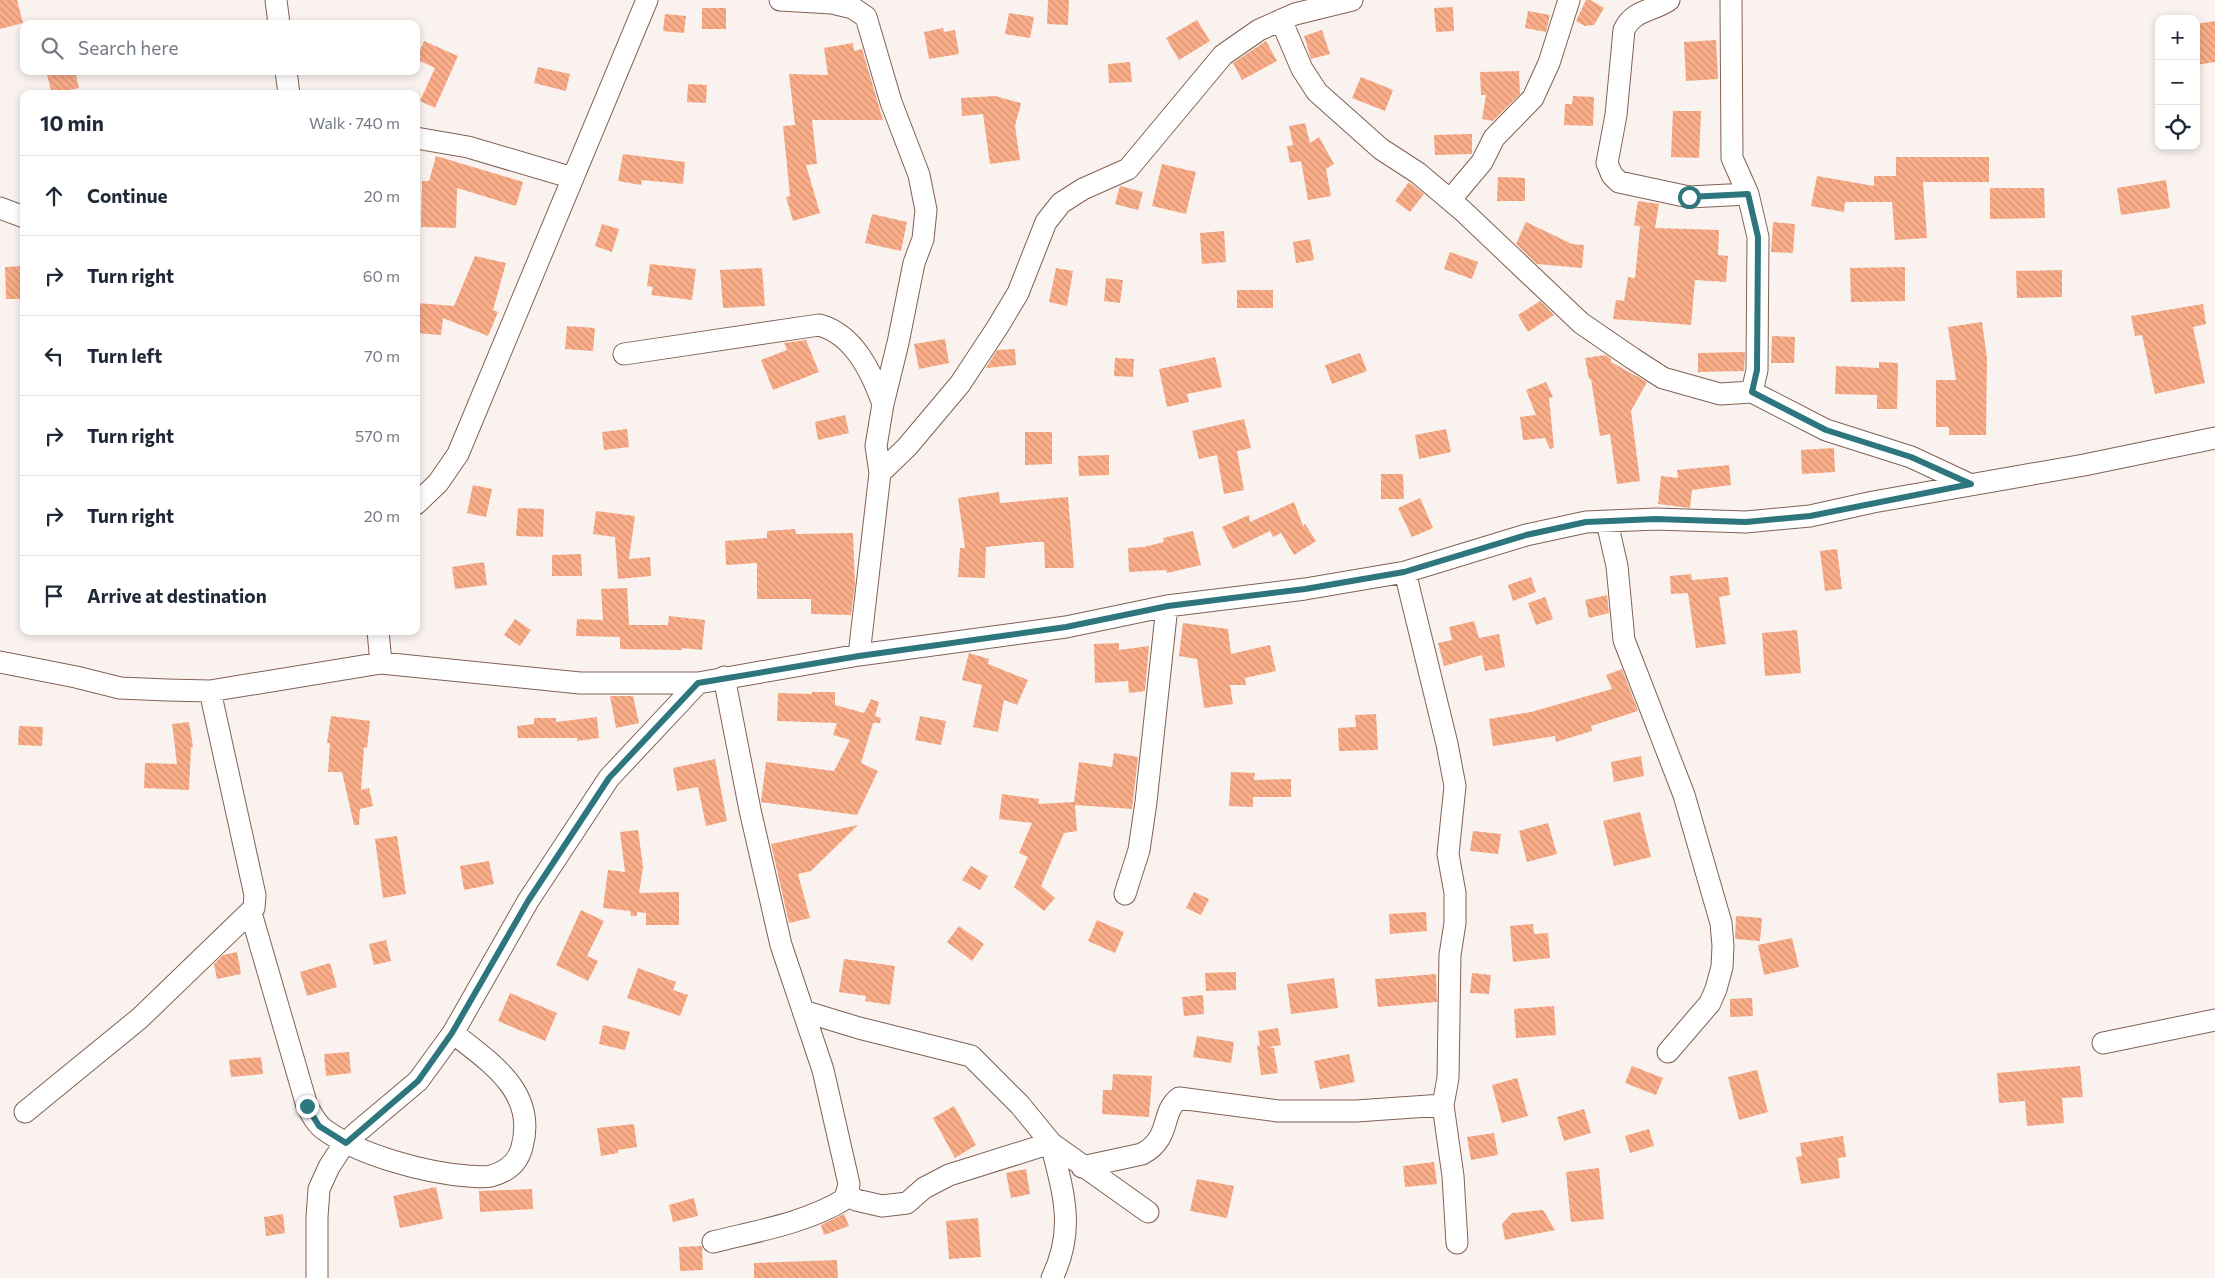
<!DOCTYPE html>
<html lang="en">
<head>
<meta charset="utf-8">
<style>
  body { margin:0; font-family:Commissioner,sans-serif; background:#f2f2f3; color:#1f2937 }
  .controls { position:absolute; right:15px; top:15px; display:grid; overflow:hidden; border-radius:10px; box-shadow:0 2px 8px #0003 }
  .controls button { width:45px; height:45px; display:grid; place-items:center; padding:0; border:0; border-bottom:1px solid #e0e1e3; background:#fff; color:#1f2937; font:25px sans-serif }
  .stop { position:absolute; width:15px; height:15px; margin:-11px; border:4px solid #2d767d; border-radius:50%; background:#fff }
  .stop.end { background:#2d767d; border-color:#fff; box-shadow:0 1px 5px #0008 }
  .list { margin:0; padding:0; list-style:none }
  h2 { display:flex; justify-content:space-between; align-items:center; height:65px; margin:0; padding:0 20px; font-size:21px }
  h2 small { font-size:16px; font-weight:400; color:#747a83 }
  .list li { display:grid; grid-template-columns:32px 1fr auto; gap:15px; align-items:center; box-sizing:border-box; height:80px; padding:0 20px; border-top:1px solid #e0e1e3 }
  .list b { display:block; font-size:19px; white-space:nowrap }
  .list em { font-size:16px; font-style:normal; color:#747a83 }
  .icon { flex:none; width:28px; height:28px; fill:none; stroke:currentColor; stroke-width:2; stroke-linecap:round; stroke-linejoin:round }
  .map { position:relative; flex:none; width:2215px; height:1278px; overflow:hidden }
  .search { position:absolute; background:#fff; box-shadow:0 2px 8px #0003; left:20px; top:20px; width:400px; height:55px; display:flex; align-items:center; gap:12px; box-sizing:border-box; padding:0 18px; border-radius:10px; color:#747a83; font-size:19px }
  .panel { position:absolute; background:#fff; box-shadow:0 2px 8px #0003; left:20px; top:90px; width:400px; height:545px; border-radius:10px }
  .map>svg:first-child { display:block }
  .building { fill:url(#building-back-hatch) }
  .lines { fill:none; stroke-linecap:round; stroke-linejoin:round }
  .minor-casing { stroke:#816152; stroke-width:23 }
  .minor { stroke:#fff; stroke-width:21 }
  .route { stroke:#2d767d; stroke-width:6 }
</style>
</head>
<body>
<div class="map">
<svg width="2215" height="1278" viewBox="0 0 2215 1278">
  <defs>
    <pattern id="building-back-hatch" width="6" height="6" patternUnits="userSpaceOnUse" patternTransform="scale(1.25)"><rect width="6" height="6" fill="#f9ad88"/><path d="M-1 5l2 2M0 0l6 6M5-1l2 2" fill="none" stroke="#d59474"/></pattern>
  </defs>
  <rect width="100%" height="100%" fill="#faf2ef"/>
  <path class="building" d="M0 0H17L23 23 0 29Z
    M1048 0H1069L1068 25 1047 24Z
    M1586 0H1590L1604 8 1594 25 1585 26 1576 21Z
    M1453 7 1454 31 1436 32 1434 8Z
    M702 8H726V29H702Z
    M1528 11 1550 15 1546 32 1525 28Z
    M1009 13 1034 17 1030 38 1005 34Z
    M665 14 686 16 684 33 663 31Z
    M1197 20 1210 41 1179 60 1166 38Z
    M2215 21V62L2196 65V24Z
    M943 28 944 32 955 30 959 54 929 59 924 32Z
    M1322 30 1330 54 1311 59 1304 36Z
    M1716 40 1718 79 1686 81 1684 42Z
    M424 41 458 56 435 108 420 101 435 68 416 59Z
    M1266 41 1277 61 1242 80 1233 63Z
    M853 43 854 51 862 49 883 120H812L817 164 806 165 820 213 793 221 786 197 790 196 783 126 795 125 789 74 828 75 824 48Z
    M1130 62 1132 82 1109 83 1108 64Z
    M538 67 570 74 566 91 534 83Z
    M46 71H75L79 88 52 94Z
    M1519 71 1520 94 1493 121 1482 119 1486 95H1481L1480 72Z
    M1361 77 1393 90 1385 111 1352 98Z
    M688 84 707 85 706 103 687 102Z
    M995 96 1021 103 1015 126 1020 160 990 164 983 114 962 116 961 98Z
    M1573 96 1594 97 1593 126 1564 125 1565 104H1572Z
    M1673 111H1701L1699 158 1671 157Z
    M1305 123 1310 143 1319 137 1334 164 1326 169 1331 196 1308 200 1301 161 1290 163 1287 146 1293 145 1289 126Z
    M1472 134V154L1435 155 1434 135Z
    M623 154 685 162 683 184 642 180 641 185 618 181Z
    M436 156 523 182 516 206 457 188 456 228 421 227 422 181H429Z
    M1896 157H1989V182H1923L1927 238 1895 240 1892 202H1845L1844 212 1811 206 1817 176 1874 186V176H1896Z
    M1162 164 1196 172 1186 214 1152 206Z
    M1498 177 1525 178V201H1497Z
    M2166 180 2170 208 2121 215 2117 188Z
    M1409 182 1424 194 1410 212 1395 201Z
    M1120 186 1143 192 1138 210 1115 204Z
    M1990 188H2044L2045 218 1990 219Z
    M1638 201 1659 204 1655 228 1719 230 1718 255 1728 256 1726 282 1695 280 1691 325 1613 319 1616 300 1624 301 1628 277 1635 278 1640 227 1646 228 1634 225Z
    M872 214 907 222 901 251 865 243Z
    M1526 222 1572 244 1584 245 1582 268 1537 264 1516 244Z
    M1773 222 1795 224 1793 253 1771 252Z
    M602 224 619 229 612 252 595 246Z
    M1224 231 1226 262 1202 264 1200 233Z
    M1310 239 1314 260 1296 263 1293 242Z
    M1450 252 1478 262 1472 279 1444 269Z
    M475 256 506 263 493 310 498 312 488 336 443 318 441 335 416 333 417 303 454 306Z
    M650 264 696 269 692 300 651 295 653 287 647 286Z
    M24 266V299H6L5 267Z
    M1905 267V301L1851 302 1850 268Z
    M762 268 765 306 723 308 720 270Z
    M1056 268 1073 271 1067 306 1049 302Z
    M2062 270V297L2017 298 2016 271Z
    M1106 278 1123 280 1120 303 1104 301Z
    M1237 290H1273V308H1237Z
    M1540 301 1554 315 1528 332 1518 315Z
    M2203 304 2206 324 2193 327 2205 383 2155 394 2142 335 2135 336 2131 316Z
    M1982 322 1987 358 1986 435H1949V427H1936V380H1956L1948 327Z
    M567 326 595 328 593 351 565 349Z
    M1772 336 1795 337 1794 363H1771Z
    M945 339 949 363 919 369 914 344Z
    M806 340 819 372 773 390 761 360 787 350 784 343Z
    M1015 349 1016 365 986 368 997 350Z
    M1745 352 1744 371 1698 372V353Z
    M1360 353 1367 371 1332 384 1325 365Z
    M1606 355 1611 359V362L1647 382 1631 411 1640 481 1617 484 1610 434 1600 436 1591 379H1589L1585 358Z
    M1215 357 1222 387 1187 394 1189 402 1167 407 1159 369Z
    M1115 358 1134 359 1133 377 1114 376Z
    M1879 362 1898 363 1897 409H1877V395L1835 394 1836 366 1879 368Z
    M1546 382 1553 397 1549 398 1554 448 1550 449 1545 438 1523 440 1520 417 1536 415 1526 390Z
    M845 415 849 433 818 440 815 422Z
    M1244 419 1251 448 1237 451 1244 490 1224 494 1217 455 1199 459 1192 431Z
    M627 429 629 447 604 450 602 432Z
    M1446 429 1451 452 1419 459 1415 435Z
    M1025 432H1052V464L1025 465Z
    M1834 448 1835 472 1802 474 1801 450Z
    M1109 455V475L1079 476 1078 456Z
    M1729 465 1731 485 1692 490 1690 508 1658 504 1661 476 1678 478 1677 470Z
    M1381 474H1403L1404 499H1381Z
    M473 485 492 489 486 517 467 513Z
    M999 492 1000 503 1068 497 1074 568H1045L1044 542H1035L986 547 985 578 958 577 960 548H965L958 498Z
    M1420 498 1433 528 1412 537 1398 508Z
    M1294 502 1303 526 1305 524 1316 541 1294 555 1281 533 1273 537 1270 531 1233 549 1222 527 1249 515 1250 522Z
    M518 508 544 509 543 537 516 536Z
    M596 511 635 516 629 559 650 557 651 576 618 579 615 537 593 534Z
    M795 529 796 534 853 533 855 584 851 615 811 614V599H757V563L726 565 725 541 767 538V531Z
    M1193 531 1201 565 1167 573 1166 570 1129 572 1128 548 1144 547 1164 542 1163 538Z
    M1837 549 1842 589 1825 591 1820 551Z
    M581 554 582 576H552V555Z
    M484 562 487 585 455 589 452 567Z
    M1691 574 1692 580 1728 577 1730 595 1719 597 1726 644 1696 648 1688 593 1671 594 1670 576Z
    M1531 577 1536 592 1513 601 1508 585Z
    M627 588 629 625H668L669 616 705 620 702 650 682 648V650L620 649V637L576 636 577 619 603 620 601 589Z
    M1607 595 1609 613 1589 618 1585 600Z
    M1545 597 1553 619 1536 625 1528 603Z
    M515 619 531 630 520 646 504 635Z
    M1474 621 1479 638 1499 634 1505 667 1485 671 1482 655 1444 666 1438 643 1452 640 1449 627Z
    M1183 623 1228 629 1231 654 1270 645 1276 671 1245 678 1246 685H1230L1233 704 1204 708 1197 659 1179 656Z
    M1797 630 1801 673 1765 676 1762 633Z
    M1119 643V650L1149 646 1145 691 1129 693 1128 681 1095 683 1094 644Z
    M969 653 989 659 988 664 1028 680 1017 705 1004 700 998 732 973 727 982 685 962 680Z
    M1622 669 1638 711 1591 726 1592 731 1556 742 1555 736 1493 746 1489 719 1531 712 1612 689 1606 675Z
    M812 692H835V705L864 713 871 699 879 702 875 716 881 718 880 723H873L861 763 878 771 857 815 761 802 766 762 834 771 850 740 833 735 837 723 777 721 778 693 812 694Z
    M610 696H633L639 723 616 728Z
    M1376 714 1378 750 1339 751 1338 728 1356 727 1355 715Z
    M331 716 370 721 367 748 364 747 361 790 369 788 373 806 360 809 359 825H354L342 772H328L330 743H327Z
    M920 716 946 721 941 745 915 740Z
    M597 717 599 738 577 741V738H518L517 726 534 724V718H556V722Z
    M189 722 193 747H191L189 790 144 788 145 763 177 764 172 724Z
    M19 726 43 727 42 746 18 745Z
    M1114 753 1138 757 1132 809 1075 805 1077 831 1064 833 1041 886 1055 898 1044 911 1014 887 1028 857 1019 853 1032 823 999 819 1002 794 1039 799 1038 804 1074 802 1079 762 1112 767Z
    M1641 756 1644 776 1614 782 1611 762Z
    M715 759 727 821 706 826 698 787 677 791 673 768Z
    M1231 772 1255 773 1254 780 1291 779V797H1253V807L1229 806Z
    M1640 812 1651 857 1614 866 1603 821Z
    M1548 823 1557 854 1527 862 1519 831Z
    M858 825 811 871 798 874 810 918 789 923 771 844Z
    M638 830 643 867 639 893 679 892V925H646V913L637 912V916H631L630 911 603 908 608 870 625 872 620 832Z
    M1473 831 1501 834 1498 854 1470 851Z
    M397 836 406 894 383 898 375 839Z
    M489 861 494 884 464 890 460 866Z
    M971 866 988 876 980 890 962 880Z
    M1194 892 1209 899 1201 915 1186 908Z
    M581 910 604 921 587 956 598 961 588 981 556 965Z
    M1426 912 1427 931 1390 934 1389 914Z
    M1736 916 1762 918 1760 941 1735 939Z
    M1097 920 1124 932 1115 953 1088 941Z
    M1533 924 1534 934 1548 933 1550 958 1513 962 1510 926Z
    M959 926 984 944 972 961 947 942Z
    M1792 938 1799 967 1764 975 1758 945Z
    M386 940 391 961 374 965 369 944Z
    M237 952 241 974 217 979 214 964 223 955Z
    M844 959 895 966 890 1005 865 1001 866 996 839 992Z
    M330 963 337 987 307 996 300 972Z
    M638 968 676 982 673 990 688 995 680 1016 627 998Z
    M1236 972V990L1206 991 1205 973Z
    M1472 973 1491 975 1489 994 1470 993Z
    M1436 974 1437 1002 1378 1007 1375 979Z
    M1334 978 1338 1008 1291 1014 1287 984Z
    M510 993 557 1013 545 1041 498 1021Z
    M1203 995 1204 1014 1184 1016 1182 997Z
    M1752 998 1753 1016 1730 1017V999Z
    M1554 1006 1556 1035 1516 1038 1514 1009Z
    M603 1025 630 1032 625 1050 599 1044Z
    M1278 1028 1281 1045 1268 1047 1274 1048 1278 1073 1261 1075 1257 1045 1260 1046 1258 1031Z
    M1197 1036 1234 1042 1231 1063 1193 1057Z
    M349 1052 351 1073 326 1076 324 1054Z
    M1349 1054 1355 1082 1320 1089 1314 1061Z
    M261 1057 263 1074 231 1077 229 1060Z
    M1632 1066 1663 1078 1656 1095 1625 1083Z
    M2080 1066 2083 1097 2062 1098 2064 1123 2027 1126 2025 1101 1999 1103 1997 1073Z
    M1757 1070 1768 1112 1739 1120 1728 1077Z
    M1113 1074 1152 1076 1149 1117 1102 1114 1103 1090H1112Z
    M1517 1078 1528 1116 1502 1123 1492 1085Z
    M954 1106 976 1145 955 1158 933 1118Z
    M1584 1109 1591 1133 1564 1141 1557 1117Z
    M634 1124 637 1147 618 1150V1153L601 1156 597 1128Z
    M1649 1129 1654 1146 1630 1153 1625 1136Z
    M1494 1133 1498 1155 1471 1160 1467 1137Z
    M1843 1136 1846 1157 1838 1158 1840 1178 1801 1184 1796 1157 1802 1156 1800 1143Z
    M1434 1162 1437 1184 1405 1187 1403 1166Z
    M1599 1168 1604 1219 1571 1222 1566 1172Z
    M1026 1169 1030 1194 1011 1198 1006 1173Z
    M1197 1179 1234 1186 1227 1218 1190 1211Z
    M436 1187 443 1219 400 1228 393 1196Z
    M532 1189 533 1209 480 1212 479 1191Z
    M694 1198 698 1216 673 1222 669 1205Z
    M1543 1210 1555 1230 1505 1240 1502 1224 1512 1213Z
    M283 1214 285 1233 266 1236 264 1217Z
    M844 1214 849 1226 824 1235 821 1225Z
    M978 1218 981 1257 949 1259 946 1221Z
    M679 1247 702 1246 703 1270 680 1271Z
    M837 1260 838 1278H754V1263Z"/>
  <g class="lines">
    <g class="minor-casing">
      <path id="minor" d="M276 0 279 24
        M780 0 832 3 853 8 866 17 891 102 919 175 926 210 923 239 914 263 898 343 883 404 876 446 880 473
        M1669 0C1652 12 1634 9 1624 30L1616 115 1607 163 1612 175 1619 182 1689 197 1748 194
        M1731 0 1732 158 1748 194 1758 237 1757 370 1752 392
        M1281 20 1302 69 1317 92 1381 149 1418 173 1463 211 1581 323 1632 358 1663 378 1720 394 1752 392 1826 430 1911 457 1971 485
        M286 71 289 94
        M416 138 468 147 573 178
        M1450 200 1482 162 1494 138 1533 98 1549 63 1569 0
        M0 208 24 217
        M624 354 819 325C854 334 872 373 883 404
        M416 504 438 483 458 454 647 0
        M1607 522 1617 566 1624 640 1684 795 1721 923 1723 946 1722 967 1716 989 1710 1003 1668 1052
        M1405 572 1447 744 1455 786 1448 854 1455 893V923L1450 955 1448 1078 1443 1105 1453 1176 1457 1243
        M378 631 381 663
        M859 655 880 473 907 447 960 384 997 328 1018 293 1046 222 1061 203 1083 189 1128 169 1223 55 1259 30 1295 14 1352 0
        M0 662 76 677 120 688 167 690 210 691 381 663 580 683H698L859 655 1066 627 1167 606 1305 589 1405 572 1526 535 1586 522 1656 519 1746 522 1810 516 1873 502 2084 465 2215 438
        M1125 894 1139 850 1146 802 1167 606
        M251 913 307 1106C312 1115 317 1125 325 1130 359 1155 426 1173 468 1176 475 1176 484 1178 491 1176 506 1172 518 1163 522 1147 537 1092 491 1063 453 1033
        M803 1011 859 1028 971 1056 1020 1105 1051 1143 1148 1212
        M2103 1043 2215 1020
        M25 1112 140 1018 254 908 255 895 210 691
        M1082 1167 1142 1154C1172 1138 1160 1113 1179 1098L1278 1111H1356L1443 1105
        M847 1193 856 1200 882 1206 907 1203 924 1188 949 1175 1051 1143C1063 1192 1076 1229 1052 1278
        M713 1242C757 1231 806 1223 845 1199L849 1184 823 1070 781 945 750 810 724 677
        M317 1278V1217L319 1189 329 1167 340 1150 355 1134 418 1081 453 1033 528 901 609 778 698 683"/>
    </g>
    <use href="#minor" class="minor"/>
  </g>
  <g class="lines">
    <path class="route" d="M307 1106 319 1126 346 1143 418 1081 452 1033 528 901 609 778 698 683 859 656 1066 627 1168 606 1305 589 1404 572 1526 535 1586 522 1656 519 1746 522 1810 516 1971 484 1911 457 1826 430 1752 392 1757 370 1758 237 1748 194 1689 197"/>
  </g>
</svg>
<div class="controls">
<button>+</button>
<button>−</button>
<button><svg class="icon" aria-label="locate" viewBox="0 0 24 24"><circle cx="12" cy="12" r="6"/><path d="M12 2v4M12 18v4M2 12h4M18 12h4"/></svg></button>
</div>
<div class="stop" style="left:1689px;top:197px"></div>
<div class="stop end" style="left:307px;top:1106px"></div>
<div class="search"><svg class="icon" aria-label="search" viewBox="0 0 24 24"><circle cx="10" cy="10" r="6"/><path d="M15 15l6 6"/></svg>Search here</div>
<section class="panel">
<h2>10 min<small>Walk · 740 m</small></h2>
<ul class="list">
<li><svg class="icon" aria-label="ahead" viewBox="0 0 24 24"><path d="M12 20V5M6 11l6-6 6 6"/></svg><div><b>Continue</b></div><em>20 m</em></li>
<li><svg class="icon" aria-label="right" viewBox="0 0 24 24"><path d="M7 20v-9h11M14 6l5 5-5 5"/></svg><div><b>Turn right</b></div><em>60 m</em></li>
<li><svg class="icon" aria-label="left" viewBox="0 0 24 24"><path d="M17 20v-9H6M10 6l-5 5 5 5"/></svg><div><b>Turn left</b></div><em>70 m</em></li>
<li><svg class="icon" aria-label="right" viewBox="0 0 24 24"><path d="M7 20v-9h11M14 6l5 5-5 5"/></svg><div><b>Turn right</b></div><em>570 m</em></li>
<li><svg class="icon" aria-label="right" viewBox="0 0 24 24"><path d="M7 20v-9h11M14 6l5 5-5 5"/></svg><div><b>Turn right</b></div><em>20 m</em></li>
<li><svg class="icon" aria-label="arrive" viewBox="0 0 24 24"><path d="M6 21V4h12l-3 4 3 4H6"/></svg><div><b>Arrive at destination</b></div></li>
</ul>
</section>
</div>
</body>
</html>
